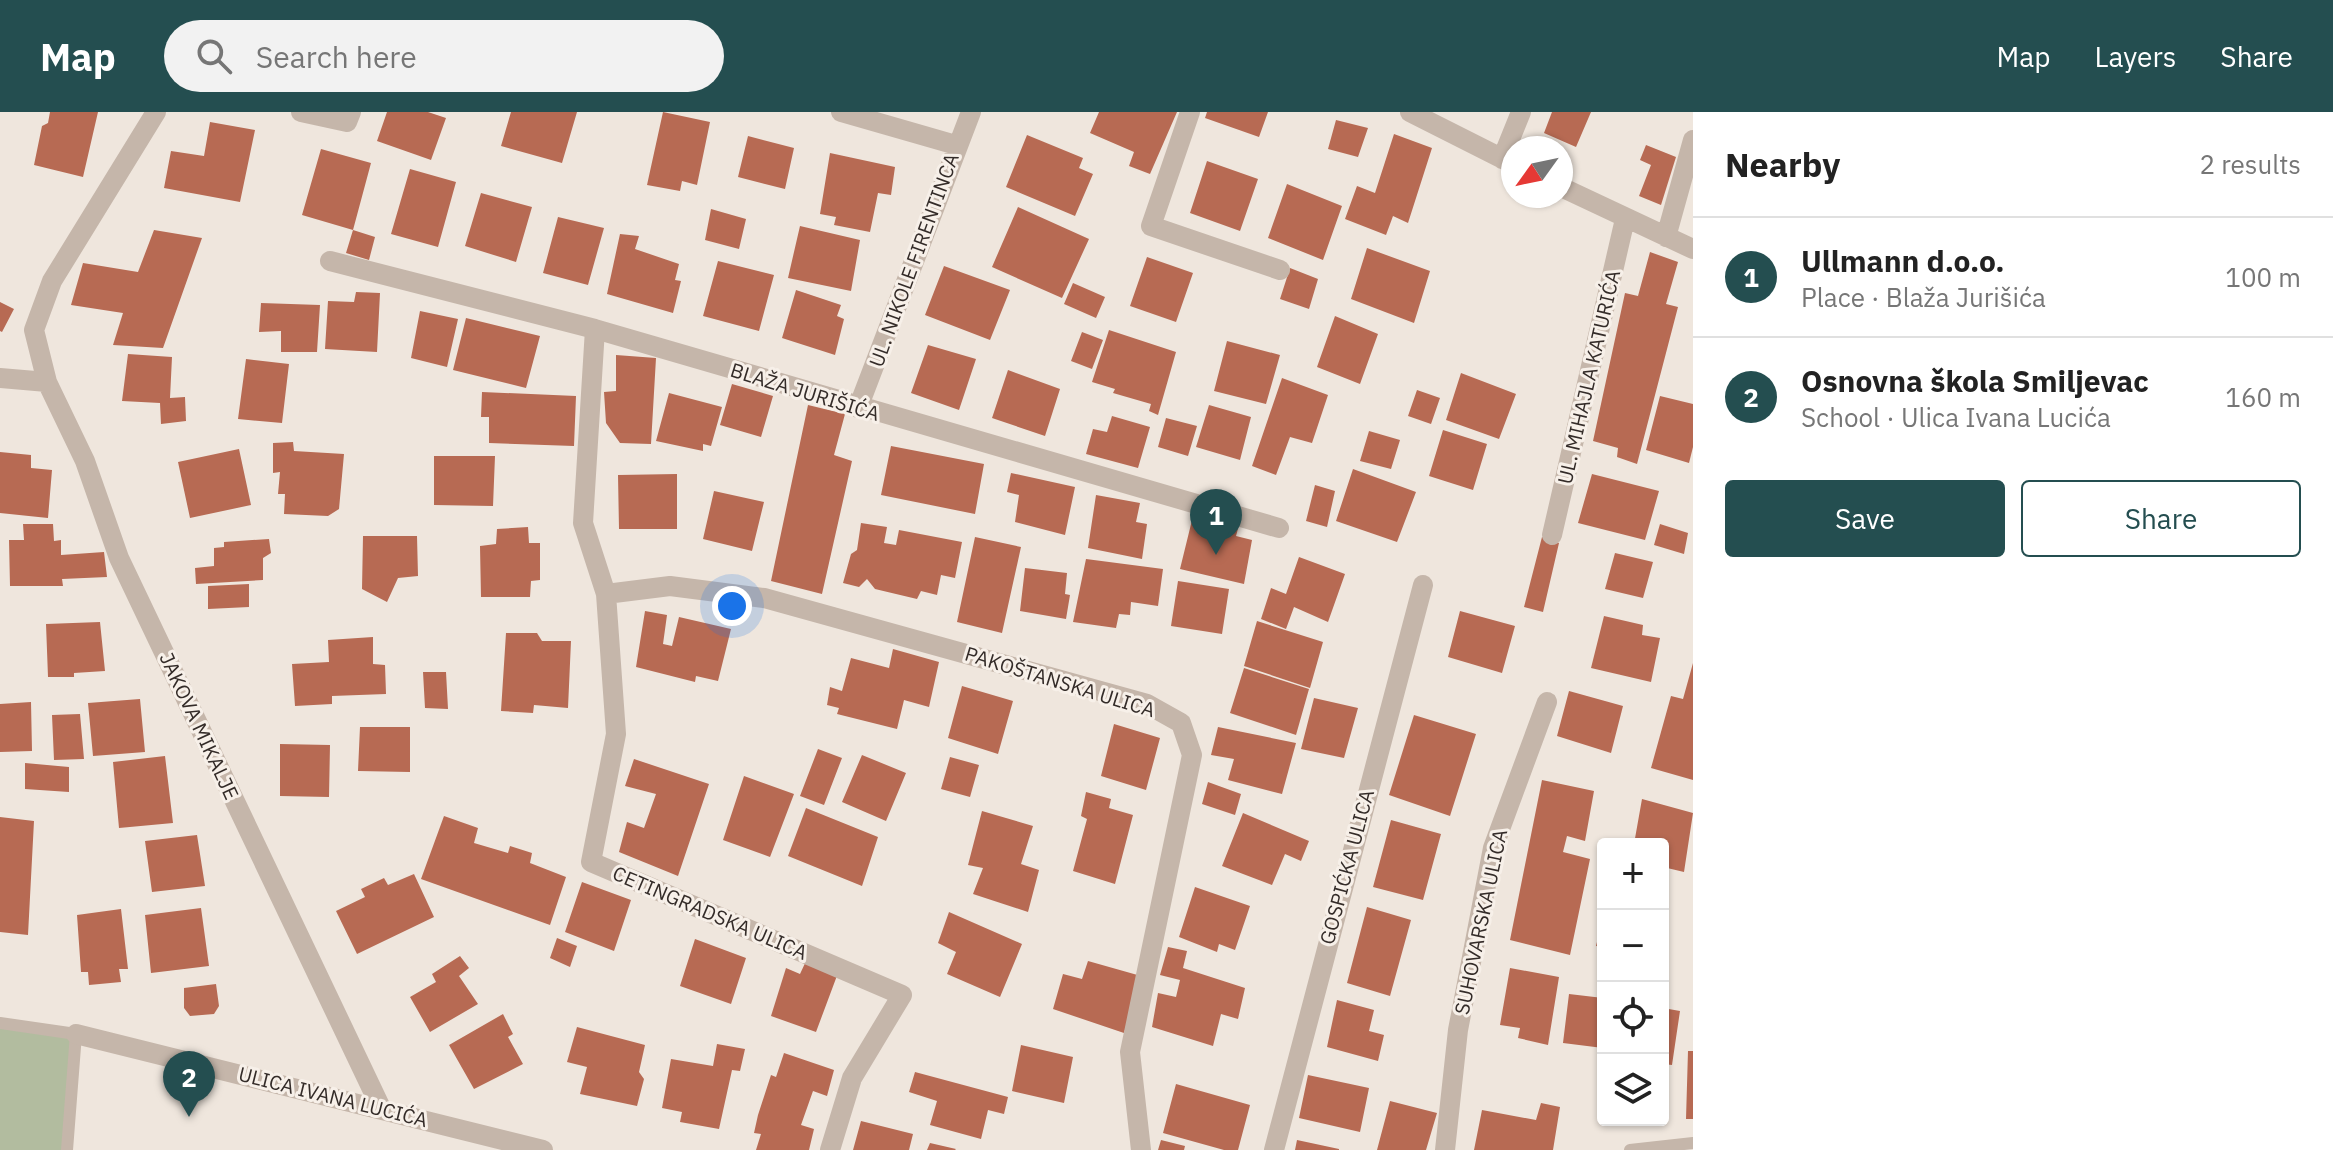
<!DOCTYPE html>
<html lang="en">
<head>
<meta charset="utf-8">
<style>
  body { margin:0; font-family:"IBM Plex Sans",sans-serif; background:#f2f2f2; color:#222 }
  .controls { position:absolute; right:24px; bottom:24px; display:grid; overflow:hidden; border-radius:8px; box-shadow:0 2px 6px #0004 }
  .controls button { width:72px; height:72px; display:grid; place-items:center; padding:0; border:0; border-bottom:2px solid #e0e0e0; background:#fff; color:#222; font:40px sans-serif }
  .compass { position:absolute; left:1501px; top:24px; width:72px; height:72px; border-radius:50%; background:#fff; box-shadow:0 2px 6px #0004; rotate:237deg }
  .you { position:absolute; left:732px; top:494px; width:28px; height:28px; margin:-20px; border:6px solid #fff; border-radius:50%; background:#1a73e8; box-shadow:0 0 0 12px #1a73e833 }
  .badge { display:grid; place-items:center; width:52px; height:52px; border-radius:50%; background:#244e50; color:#fff; font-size:26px; font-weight:700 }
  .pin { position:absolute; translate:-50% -66px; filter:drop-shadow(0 2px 4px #0008) }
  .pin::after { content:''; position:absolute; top:42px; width:28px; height:24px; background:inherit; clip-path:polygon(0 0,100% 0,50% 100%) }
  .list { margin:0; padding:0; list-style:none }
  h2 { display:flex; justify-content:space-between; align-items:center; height:104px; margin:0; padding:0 32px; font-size:34px }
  h2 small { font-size:26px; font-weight:400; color:#767676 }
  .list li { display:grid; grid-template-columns:52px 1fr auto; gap:24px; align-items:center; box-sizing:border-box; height:120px; padding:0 32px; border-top:2px solid #e0e0e0 }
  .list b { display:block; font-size:30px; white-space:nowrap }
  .list p { margin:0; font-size:26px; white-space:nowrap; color:#767676 }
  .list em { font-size:26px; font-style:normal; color:#767676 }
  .actions { display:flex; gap:16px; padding:24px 32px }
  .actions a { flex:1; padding:18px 0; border:2px solid #244e50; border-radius:8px; text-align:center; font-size:28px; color:#244e50 }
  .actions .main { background:#244e50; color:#fff }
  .icon { flex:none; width:44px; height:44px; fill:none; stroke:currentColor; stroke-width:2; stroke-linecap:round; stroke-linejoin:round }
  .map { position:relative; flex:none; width:1693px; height:1038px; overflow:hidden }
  header { display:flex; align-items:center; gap:48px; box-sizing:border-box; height:112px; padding:0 40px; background:#244e50; color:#fff }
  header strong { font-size:38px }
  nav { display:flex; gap:44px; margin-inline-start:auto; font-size:28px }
  .search { width:560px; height:72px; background:#f2f2f2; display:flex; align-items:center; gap:20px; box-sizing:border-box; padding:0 28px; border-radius:44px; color:#767676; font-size:30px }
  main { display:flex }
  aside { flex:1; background:#fff }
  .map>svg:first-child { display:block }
  .green { fill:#b2bc9f }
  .building { fill:#b76a53 }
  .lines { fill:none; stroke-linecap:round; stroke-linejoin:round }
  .service { stroke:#c5b6aa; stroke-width:12 }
  .minor { stroke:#c5b6aa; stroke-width:20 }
  .labels { text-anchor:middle; stroke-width:6; stroke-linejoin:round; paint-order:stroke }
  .street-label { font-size:20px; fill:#342c29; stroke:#f7f0e9 }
</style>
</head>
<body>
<header>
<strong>Map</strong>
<div class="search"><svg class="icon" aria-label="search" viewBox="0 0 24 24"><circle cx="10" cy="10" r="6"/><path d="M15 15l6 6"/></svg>Search here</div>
<nav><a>Map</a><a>Layers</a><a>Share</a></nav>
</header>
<main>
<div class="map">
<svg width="1693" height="1038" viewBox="0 0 1693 1038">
  <rect width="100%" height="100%" fill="#efe6dd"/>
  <path class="green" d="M0 911 76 922 67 1038H0Z"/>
  <path class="building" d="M50 0H98L83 65 34 53 42 14 48 11Z
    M387 0H428L446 6 431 48 377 29Z
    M511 0H577L562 51 501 34Z
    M663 0 710 10 697 73 682 69 680 79 647 73Z
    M1099 0H1177L1150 62 1129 54 1134 40 1090 21Z
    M1207 0H1268L1259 25 1205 6Z
    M1552 0H1591L1576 35 1544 21Z
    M1336 8 1368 16 1358 45 1328 37Z
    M210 10 255 18 240 90 164 76 171 39 204 44Z
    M1394 22 1432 36 1408 111 1393 104 1386 123 1345 107 1357 74 1375 81Z
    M1027 23 1083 46 1079 56 1093 62 1075 104 1006 75Z
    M748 24 794 36 785 77 738 65Z
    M1646 33 1676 45 1661 93 1639 84 1651 53 1640 48Z
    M321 37 371 51 353 118 302 103Z
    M830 41 895 55 891 83 878 81 870 120 834 113 836 105 820 102Z
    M1207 49 1258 67 1240 119 1190 101Z
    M410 57 456 70 438 135 391 122Z
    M1287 72 1342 94 1323 148 1268 126Z
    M481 81 532 95 516 150 465 134Z
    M1018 95 1089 127 1062 186 992 155Z
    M711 97 746 107 739 137 705 128Z
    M558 105 604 116 588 173 543 161Z
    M800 114 860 128 851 179 788 166Z
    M154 118 202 126 163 236 113 233 123 201 71 193 83 151 138 160Z
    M353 118 375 125 369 148 346 141Z
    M620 122 639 124 635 137 679 152 675 168 681 169 673 201 607 182Z
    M1367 136 1430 159 1414 211 1351 187Z
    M1650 140 1678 150 1666 192 1678 195 1637 352 1617 345 1618 336 1593 329 1625 181 1638 184Z
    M1147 145 1193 161 1176 210 1130 194Z
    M718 149 774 163 759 219 703 204Z
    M944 154 1010 178 990 228 925 203Z
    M1290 156 1318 167 1309 197 1280 187Z
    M1073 171 1105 185 1096 206 1064 192Z
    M796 178 841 193 837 204 844 207 835 243 782 226Z
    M356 180 380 181 377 240 325 237 328 189 354 190Z
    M0 190 14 197 2 220 0 219Z
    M261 191 320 193 317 240H281V219L259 220Z
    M420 199 458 207 447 255 411 246Z
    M1335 204 1378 222 1360 272 1317 255Z
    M466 206 540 224 526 276 453 258Z
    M1109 218 1176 240 1158 303 1149 299 1151 292 1113 281 1115 277 1092 270Z
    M1082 220 1103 228 1092 257 1071 249Z
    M1227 229 1280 243 1266 292 1214 279Z
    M928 233 976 247 959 298 911 281Z
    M128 242 172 245 170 286 185 285 186 309 161 312 160 291 122 289Z
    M616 243 656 246 651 332 620 331 606 311 604 280 616 279Z
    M246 247 289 252 282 311 238 307Z
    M1008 258 1060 277 1045 324 992 306Z
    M1461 261 1516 282 1499 327 1446 308Z
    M1282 266 1328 283 1312 331 1290 325 1276 363 1252 354Z
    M732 272 773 284 761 325 720 313Z
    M1417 278 1440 286 1431 312 1408 304Z
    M482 280 576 284 574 334 489 331V305H481Z
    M669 281 722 295 711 334 703 332V339L656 329Z
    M1660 284 1693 292V335L1689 351 1646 338Z
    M808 293 845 302 834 343 852 349 822 482 771 469Z
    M1209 293 1251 305 1240 348 1196 335Z
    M1112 304 1150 315 1138 356 1086 342 1093 317 1107 320Z
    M1166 306 1197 314 1188 344 1158 335Z
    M1443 318 1487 332 1473 378 1429 364Z
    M1369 319 1400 328 1391 357 1360 349Z
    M293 330 294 339 344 342 339 397 328 404 284 402 285 382H278L280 360 273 361V331Z
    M891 334 984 352 975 402 881 383Z
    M239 337 251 393 190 406 178 350Z
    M0 340 31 343V356L52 358 48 406 0 401Z
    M434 344H495L493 394 434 393Z
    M1353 357 1416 380 1397 430 1336 409Z
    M1011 361 1075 375 1065 423 1015 410 1019 383 1007 380Z
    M677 362V417H619L618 363Z
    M1592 362 1659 379 1645 428 1578 411Z
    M1315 373 1335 379 1327 415 1306 409Z
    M714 379 764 390 752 439 703 427Z
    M1096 383 1140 391 1136 410 1147 412 1142 447 1088 436Z
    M1193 404 1239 413 1236 424 1252 428 1244 472 1180 457Z
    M861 411 887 415 884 431 896 433 899 418 962 430 955 466 941 463 937 483 921 479 917 487 875 477 867 467 859 475 843 471 851 442 857 438Z
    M23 412H53L54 429 61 428V443L104 440 107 465 62 467 63 474H10L9 428H24Z
    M1660 412 1688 421 1684 442 1654 433Z
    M528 415 529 431H540V468L531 469 530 485H481L480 434 496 432 497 417Z
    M363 424H417L418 464 398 466 387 490 362 477Z
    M975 425 1021 435 1002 521 957 510Z
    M1542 425 1559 431 1543 500 1524 495Z
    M269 427 271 441 263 446V468L196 472 195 456 214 454V436L224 435V430Z
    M1615 441 1653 450 1643 486 1605 477Z
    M1299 445 1345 462 1328 510 1294 495 1286 517 1261 507 1271 476 1286 482Z
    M1086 447 1163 457 1158 494 1131 490 1130 503 1119 502 1116 516 1073 510Z
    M1025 456 1067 461 1065 482 1070 483 1066 507 1020 499Z
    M1178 469 1229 477 1222 522 1171 514Z
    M249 472V495L208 497V474Z
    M645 499 667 503 663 532 672 534 679 505 731 517 718 569 696 564 695 570 636 555Z
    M1460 499 1515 514 1502 561 1448 545Z
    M1604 504 1643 513 1642 523 1660 526 1651 570 1591 556Z
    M1257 509 1323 530 1310 576 1244 554Z
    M100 510 105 559 74 561V565H48L46 512Z
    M506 521H537L542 529H571L568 596 534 593 533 601 501 599Z
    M373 525V552L385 553 386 582 332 584V592L295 594 292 552 329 550 328 528Z
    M893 537 939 550 929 595 904 588 897 617 837 602 839 596 827 593 830 575 842 579 851 546 889 556Z
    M1693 551V668L1651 656 1671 584 1683 587Z
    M1244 556 1309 577 1296 623 1230 601Z
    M423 560H446L448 597 425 596Z
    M962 574 1013 589 998 642 948 626Z
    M1569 579 1623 594 1611 641 1557 624Z
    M1314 586 1358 596 1344 646 1301 637Z
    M140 587 145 640 93 644 88 591Z
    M31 590 32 639 0 640V592Z
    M80 602 84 647 54 648 52 603Z
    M1414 603 1476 622 1450 704 1389 683Z
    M1114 612 1160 626 1146 678 1101 664Z
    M360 615H410V660L358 659Z
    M1218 615 1296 631 1282 682 1228 668 1234 647 1211 643Z
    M280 632 330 633 329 685 280 684Z
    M818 637 842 646 824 693 800 684Z
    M862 643 906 661 886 709 842 690Z
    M165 644 173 711 119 716 113 650Z
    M950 645 979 653 970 685 941 677Z
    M634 647 709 672 678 764 619 740 627 710 644 716 656 682 625 674Z
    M25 651 69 655V680L25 677Z
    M744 664 794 682 770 745 723 728Z
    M1542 668 1594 679 1585 729 1567 724 1563 740 1590 747 1570 843 1510 828Z
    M1208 670 1241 682 1235 703 1202 692Z
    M1086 680 1111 687 1109 696 1133 703 1115 772 1073 759 1087 707 1081 704Z
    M1642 687 1693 701 1684 760 1663 755V732H1634Z
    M806 696 878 725 862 774 788 744Z
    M982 699 1033 714 1021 752 1039 758 1028 800 973 782 983 756 968 753Z
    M1243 701 1309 729 1301 749 1285 742 1272 773 1222 754Z
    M444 704 478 716 474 731 508 741 510 734 532 741 530 751 566 765 550 813 421 767Z
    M0 705 34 709 28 823 0 820Z
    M1391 708 1441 722 1423 788 1373 775Z
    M197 723 205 774 152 780 145 729Z
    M414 762 434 805 357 842 336 799 365 785 361 777 384 766 388 773Z
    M582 770 631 788 614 839 565 820Z
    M1195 775 1250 794 1235 838 1219 832 1217 840 1179 825Z
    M1367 795 1411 808 1390 884 1347 871Z
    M201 796 209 854 151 861 145 803Z
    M121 797 128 857H119L121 870 89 873 88 860H81L77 803Z
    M949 800 1022 832 1000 885 947 862 956 840 938 831Z
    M1602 810H1603V835L1596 834Z
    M557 826 577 834 570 855 550 846Z
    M695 827 746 846 731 892 680 874Z
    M1168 835 1187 839 1183 856 1245 876 1238 907 1221 902 1213 934 1152 915 1158 881 1176 885 1180 868 1160 863Z
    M460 844 469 856 459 864 478 892 430 920 410 885 436 870 432 862Z
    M807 847 838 861 816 920 771 904 786 856 800 862Z
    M1088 849 1141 864 1124 921 1053 897 1063 862 1082 867Z
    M1510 856 1559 865 1548 933 1518 926 1520 916 1500 913Z
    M216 872 219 894 214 902 190 904 184 896V876Z
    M1569 882 1603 886V936L1563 931Z
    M1337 888 1374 898 1369 919 1384 923 1378 949 1327 935Z
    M1663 896 1680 899 1672 953 1663 952Z
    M503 902 513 922 508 925 523 952 474 977 449 933Z
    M577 915 645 933 639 960 644 967 637 994 580 982 587 955 567 950Z
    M717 932 745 937 740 959 732 958 719 1017 680 1010 682 1000 662 996 671 947 713 954Z
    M1021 933 1073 945 1064 991 1012 979Z
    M1688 939H1693V1007H1686Z
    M784 941 834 958 827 984 813 979 801 1013 814 1017 809 1038H756L761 1022 754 1021 758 1003 771 963 776 965Z
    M915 960 1008 985 1004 1002 988 998 981 1027 930 1013 937 989 909 980Z
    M1308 963 1369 976 1360 1020 1299 1006Z
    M1176 972 1250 993 1238 1038H1224L1163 1021Z
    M1390 989 1437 1001 1426 1038H1377Z
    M1541 991 1560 995 1553 1038H1474L1482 998 1536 1008Z
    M861 1009 913 1022 909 1038H853Z
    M1161 1028 1185 1034 1184 1038H1158Z
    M1297 1028 1339 1037V1038H1295Z
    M930 1031 956 1037 955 1038H927Z"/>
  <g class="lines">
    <path class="service" d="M0 911 76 922 67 1038
      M1630 1038 1693 1031"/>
    <path class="minor" d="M301 0 347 10 351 0
      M841 0 956 33
      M1190 0 1151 114 1280 158
      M1410 0 1513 52
      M1502 47 1521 0
      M1561 75 1693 137
      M1666 125 1693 28
      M330 149 595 217 1279 416
      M595 217 583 411 606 482 616 622 591 750 902 883 852 966 830 1038
      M0 266 47 270 85 349 119 446 381 996
      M47 270 34 218 52 169 156 0
      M858 296 971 0
      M1552 423 1625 107
      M606 482 670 474 764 486 1147 592 1181 611 1192 643 1130 940 1141 1038
      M76 922 543 1038
      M1274 1038 1423 473
      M1445 1038 1458 918 1493 736 1547 590"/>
  </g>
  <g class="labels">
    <g class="street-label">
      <text transform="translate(914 148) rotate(-70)" y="7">UL. NIKOLE FIRENTINCA</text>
      <text transform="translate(1589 265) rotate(-77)" y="7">UL. MIHAJLA KATURIĆA</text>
      <text transform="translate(805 280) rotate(17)" y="7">BLAŽA JURIŠIĆA</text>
      <text transform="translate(1060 570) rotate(17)" y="7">PAKOŠTANSKA ULICA</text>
      <text transform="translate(199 614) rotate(65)" y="7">JAKOVA MIKALJE</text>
      <text transform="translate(1347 755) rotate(-75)" y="7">GOSPIĆKA ULICA</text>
      <text transform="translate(710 801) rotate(23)" y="7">CETINGRADSKA ULICA</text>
      <text transform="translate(1481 810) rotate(-78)" y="7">SUHOVARSKA ULICA</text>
      <text transform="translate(333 985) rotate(14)" y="7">ULICA IVANA LUCIĆA</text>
    </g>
  </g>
</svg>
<div class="controls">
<button>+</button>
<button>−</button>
<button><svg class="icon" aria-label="locate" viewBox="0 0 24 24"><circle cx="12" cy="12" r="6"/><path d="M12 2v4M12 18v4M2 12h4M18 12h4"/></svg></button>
<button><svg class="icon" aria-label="layers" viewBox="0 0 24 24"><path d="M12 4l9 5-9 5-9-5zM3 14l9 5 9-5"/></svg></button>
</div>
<svg class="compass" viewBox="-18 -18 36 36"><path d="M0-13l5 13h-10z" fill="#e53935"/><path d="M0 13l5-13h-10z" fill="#767676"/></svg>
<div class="you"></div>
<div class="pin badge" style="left:1216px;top:443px">1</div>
<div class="pin badge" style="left:189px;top:1005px">2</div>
</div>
<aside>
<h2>Nearby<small>2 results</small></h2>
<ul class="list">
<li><span class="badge">1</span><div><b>Ullmann d.o.o.</b><p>Place · Blaža Jurišića</p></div><em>100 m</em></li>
<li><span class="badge">2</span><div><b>Osnovna škola Smiljevac</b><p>School · Ulica Ivana Lucića</p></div><em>160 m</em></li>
</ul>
<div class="actions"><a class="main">Save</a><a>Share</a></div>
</aside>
</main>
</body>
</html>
